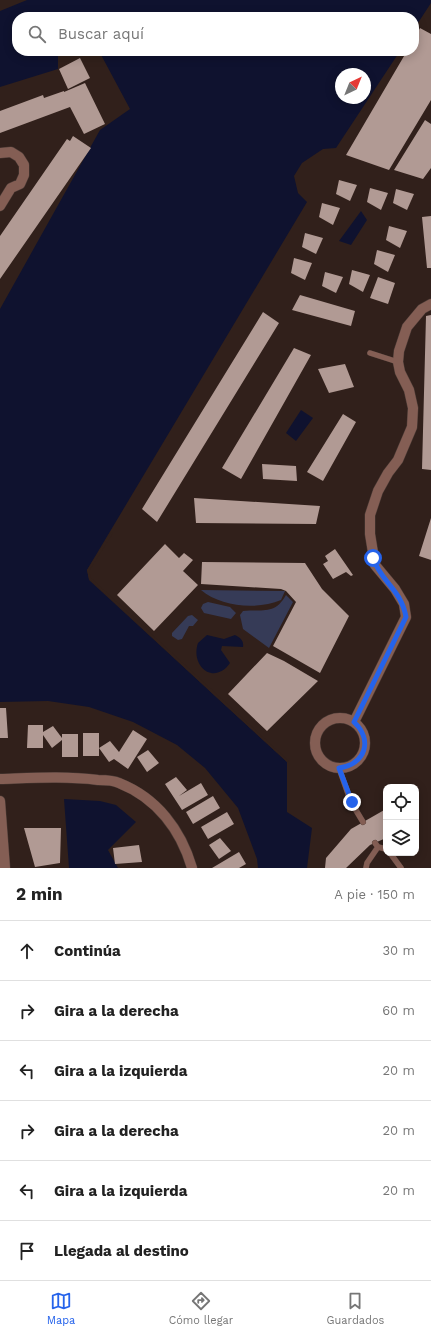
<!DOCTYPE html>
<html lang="es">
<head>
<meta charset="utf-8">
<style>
  body { margin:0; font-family:"Work Sans",sans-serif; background:#f6f6f6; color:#222 }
  .controls { position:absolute; right:12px; bottom:12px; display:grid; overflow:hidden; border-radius:8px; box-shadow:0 2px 10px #0003 }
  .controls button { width:36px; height:36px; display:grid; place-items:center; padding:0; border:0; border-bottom:1px solid #e0e0e0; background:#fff; color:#222; font:20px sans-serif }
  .compass { position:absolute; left:335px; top:68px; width:36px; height:36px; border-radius:50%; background:#fff; box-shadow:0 2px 10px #0003; rotate:43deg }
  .stop { position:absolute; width:12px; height:12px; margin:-9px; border:3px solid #2563eb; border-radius:50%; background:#fff }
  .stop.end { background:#2563eb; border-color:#fff; box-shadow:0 1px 4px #0008 }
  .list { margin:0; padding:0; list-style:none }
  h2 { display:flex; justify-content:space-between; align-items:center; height:52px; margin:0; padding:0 16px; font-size:17px }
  h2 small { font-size:13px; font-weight:400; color:#767676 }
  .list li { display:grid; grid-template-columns:26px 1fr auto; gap:12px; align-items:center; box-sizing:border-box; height:60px; padding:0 16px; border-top:1px solid #e0e0e0 }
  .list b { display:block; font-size:15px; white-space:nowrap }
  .list em { font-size:13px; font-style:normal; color:#767676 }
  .icon { flex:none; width:22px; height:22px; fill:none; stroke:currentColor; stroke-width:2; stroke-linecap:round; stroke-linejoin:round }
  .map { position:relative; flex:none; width:431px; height:868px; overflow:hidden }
  .search { position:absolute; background:#fff; box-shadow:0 2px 10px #0003; left:12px; right:12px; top:12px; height:44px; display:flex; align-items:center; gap:10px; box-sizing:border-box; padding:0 14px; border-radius:16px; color:#767676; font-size:15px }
  .sheet { height:412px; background:#fff }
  nav { display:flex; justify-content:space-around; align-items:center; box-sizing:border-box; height:56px; border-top:1px solid #e0e0e0; background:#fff; font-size:11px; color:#767676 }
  nav a { display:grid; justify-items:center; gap:2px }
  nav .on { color:#2563eb }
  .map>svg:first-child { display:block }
  .green { fill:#363b57 }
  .water { fill:#0f122f; fill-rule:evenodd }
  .pier { fill:#31201b }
  .building { fill:#b19a94 }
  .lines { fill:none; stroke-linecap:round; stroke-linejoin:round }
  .service-casing { stroke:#4b3b36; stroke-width:6 }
  .minor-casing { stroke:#4b3b36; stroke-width:11 }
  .service { stroke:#845e54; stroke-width:5.5 }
  .minor { stroke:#845e54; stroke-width:10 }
  .route { stroke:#2563eb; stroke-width:5 }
</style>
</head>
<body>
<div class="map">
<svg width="431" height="868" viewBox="0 0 431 868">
  <rect width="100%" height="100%" fill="#31201b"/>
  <path class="green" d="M201 590 285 591 281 600C257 610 221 607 201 590Z
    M286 595 293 602 269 648 243 629 240 615 243 611C263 609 275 615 286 595Z
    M208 602 230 607 236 613 231 619 204 613 201 608 203 604Z
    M192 615 198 620 193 626H189L182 639 178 640 172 636V633L188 616Z"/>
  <path class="water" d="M27 0H431V3L414 29V17H17V51H62L58 53V69L0 87V11Z
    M99 51H400L336 148 323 149 302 163 294 176 298 193 307 202 87 570 89 580 287 762V812L312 828 307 868H258L257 859 238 808 205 768 177 745 133 722 89 707 48 701 0 702V309L100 130 130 109ZM341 74H365V98H341Z
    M361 211 367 220 351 245 339 241Z
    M301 410 313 418 296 441 286 433Z
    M207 635 224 639 235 635C241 638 244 641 243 647L222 646 221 650 230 663C214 686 190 666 198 643Z
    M64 799 100 801 116 805 136 822 108 850 118 868H69Z"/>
  <path class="pier" d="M111 532 113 533 89 571 91 578 289 761 287 762 215 696 89 579 87 570Z"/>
  <path class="building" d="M420 28 431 34V100L389 170 346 155 407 51H414V39Z
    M80 58 90 78 68 89 59 69Z
    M85 83 105 124 84 134 70 107 0 133V111L43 95 44 98 64 91V92Z
    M425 120 431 124V168L423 179 394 170Z
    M73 136 91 148 0 279V236L67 139 70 141Z
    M339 180 357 185 350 201 336 194Z
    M370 188 388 193 381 210 367 202Z
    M396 189 414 194 407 210 393 203Z
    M322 203 340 208 333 225 319 217Z
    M431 216V268H427L422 217Z
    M389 226 407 231 400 248 386 240Z
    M305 233 323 238 316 254 302 247Z
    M377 250 395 255 388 272 374 264Z
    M294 258 312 263 305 280 291 273Z
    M352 270 370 275 363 292 349 284Z
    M325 272 343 277 336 293 322 286Z
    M378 277 395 283 388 304 370 298Z
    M300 295 355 311 351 326 292 310Z
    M263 312 279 323 157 522 142 509Z
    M431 315V470L422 469 426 316Z
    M294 348 311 355 241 479 222 468Z
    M345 364 354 387 329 393 318 369Z
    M343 414 356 422 323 481 307 472Z
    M262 464 296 466 297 481 263 479Z
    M194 498 320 506 316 524 196 523Z
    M431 518V560L419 556Z
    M165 544 179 558 184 553 193 560 183 571 198 585 154 631 117 595Z
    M335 549 353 575 351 576 346 572 333 579 323 564 328 561 325 556Z
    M202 562 305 563 322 589 349 616 320 673 273 646 296 602 286 591 281 589 201 584Z
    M267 653 284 661 318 681 267 731 228 694Z
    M0 708H6L8 738H0Z
    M28 725H43V732L53 726 62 738V734H78V757H62V740L52 748 43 735V748H27Z
    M133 730 147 739 128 769 114 759 109 762 99 748 110 741 119 752Z
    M83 733H99V756H83Z
    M148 750 159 763 147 772 137 757Z
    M176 777 187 790 179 796 201 783 208 795 182 810 165 784Z
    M213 796 220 808 193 824 186 812Z
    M386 809V838L370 845 346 868H325L326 858 351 829Z
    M227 812 234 824 208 839 201 827Z
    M24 828H61L60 863 35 867Z
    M220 838 231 851 219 859 209 845Z
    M139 845 142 862 115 864 113 848Z
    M239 852 246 864 239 868H212Z"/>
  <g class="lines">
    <g class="service-casing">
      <path id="service" d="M370 353 398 362
        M339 768 351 802 363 822
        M378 847 386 849
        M390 853 401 868
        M366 868 367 863 378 847 375 843"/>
    </g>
    <g class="minor-casing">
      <path id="minor" d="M0 153 11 152 19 157 24 165V175L20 184 11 188 0 206
        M315 743a25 25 0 1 1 50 0a25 25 0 1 1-50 0Z
        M354 722 406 617 404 604 395 589 375 565 370 534V515L378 491 388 473 398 460 412 427 413 408 409 390 400 372 398 362 399 351 407 327 422 309 431 304
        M0 779C33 778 65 776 98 780 105 780 113 780 119 783 157 798 181 830 192 868
        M0 801 5 868"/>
    </g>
    <use href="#service" class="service"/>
    <use href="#minor" class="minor"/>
  </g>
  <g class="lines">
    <path class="route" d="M352 802 339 768C366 764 373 740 354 722L406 617C401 589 381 582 373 558"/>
  </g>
</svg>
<div class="controls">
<button><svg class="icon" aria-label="locate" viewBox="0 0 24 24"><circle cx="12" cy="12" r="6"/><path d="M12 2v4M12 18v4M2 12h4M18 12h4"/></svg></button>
<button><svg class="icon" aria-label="layers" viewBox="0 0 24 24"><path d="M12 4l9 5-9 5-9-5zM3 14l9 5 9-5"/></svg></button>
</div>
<svg class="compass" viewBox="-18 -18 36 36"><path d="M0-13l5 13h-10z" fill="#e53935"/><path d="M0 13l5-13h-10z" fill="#767676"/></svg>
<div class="stop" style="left:373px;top:558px"></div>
<div class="stop end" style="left:352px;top:802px"></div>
<div class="search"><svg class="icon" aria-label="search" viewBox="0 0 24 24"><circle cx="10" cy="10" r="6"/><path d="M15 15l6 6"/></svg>Buscar aquí</div>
</div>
<section class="sheet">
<h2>2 min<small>A pie · 150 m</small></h2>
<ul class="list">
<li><svg class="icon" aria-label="ahead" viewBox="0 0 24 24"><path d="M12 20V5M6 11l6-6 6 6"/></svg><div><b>Continúa</b></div><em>30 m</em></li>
<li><svg class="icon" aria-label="right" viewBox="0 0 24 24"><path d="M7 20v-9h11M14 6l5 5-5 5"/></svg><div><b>Gira a la derecha</b></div><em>60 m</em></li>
<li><svg class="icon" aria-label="left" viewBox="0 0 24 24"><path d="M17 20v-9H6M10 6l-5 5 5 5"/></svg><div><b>Gira a la izquierda</b></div><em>20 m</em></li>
<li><svg class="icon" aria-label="right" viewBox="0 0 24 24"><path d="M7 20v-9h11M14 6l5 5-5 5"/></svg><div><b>Gira a la derecha</b></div><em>20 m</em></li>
<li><svg class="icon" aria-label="left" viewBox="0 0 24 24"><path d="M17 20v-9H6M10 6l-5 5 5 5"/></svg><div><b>Gira a la izquierda</b></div><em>20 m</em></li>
<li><svg class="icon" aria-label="arrive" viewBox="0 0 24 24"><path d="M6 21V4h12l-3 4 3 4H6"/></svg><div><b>Llegada al destino</b></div></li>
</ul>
</section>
<nav>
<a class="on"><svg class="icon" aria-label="map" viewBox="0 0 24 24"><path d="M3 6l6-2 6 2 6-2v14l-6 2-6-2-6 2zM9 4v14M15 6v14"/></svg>Mapa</a>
<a><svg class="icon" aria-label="directions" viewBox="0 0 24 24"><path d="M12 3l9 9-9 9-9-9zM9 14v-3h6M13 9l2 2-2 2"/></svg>Cómo llegar</a>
<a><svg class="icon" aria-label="saved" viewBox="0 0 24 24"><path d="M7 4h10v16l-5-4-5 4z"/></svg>Guardados</a>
</nav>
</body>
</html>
